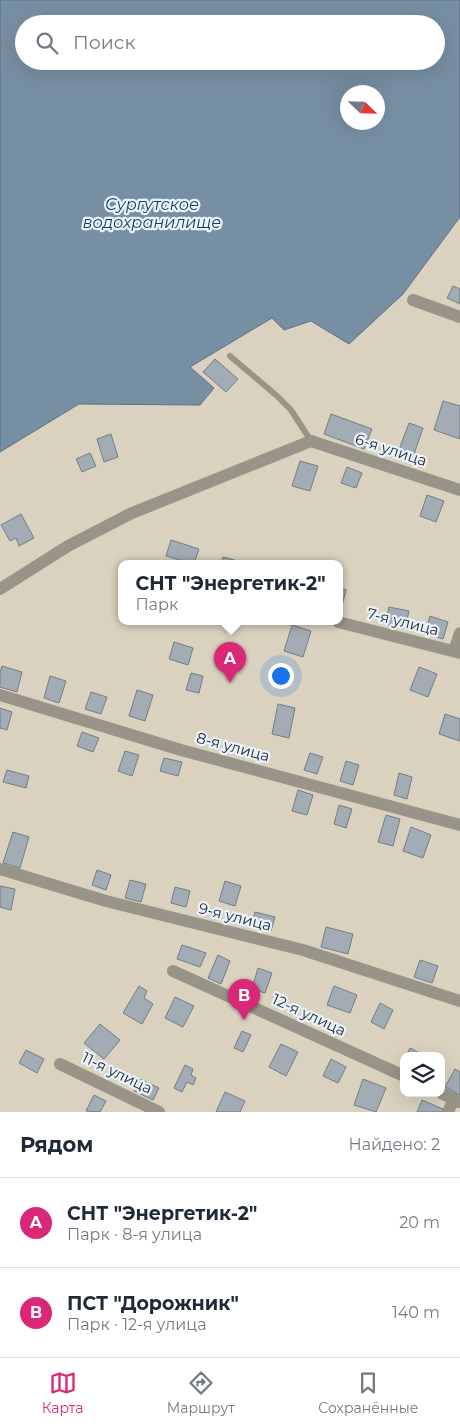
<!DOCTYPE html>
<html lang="ru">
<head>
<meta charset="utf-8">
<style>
  body { margin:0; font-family:Montserrat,sans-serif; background:#f6f6f7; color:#1f2937 }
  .controls { position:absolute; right:15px; bottom:15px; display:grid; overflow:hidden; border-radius:10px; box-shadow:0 5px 20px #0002 }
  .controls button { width:45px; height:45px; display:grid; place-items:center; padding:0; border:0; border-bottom:1px solid #e0e1e3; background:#fff; color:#1f2937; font:25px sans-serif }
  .compass { position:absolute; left:340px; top:85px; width:45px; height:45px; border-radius:50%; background:#fff; box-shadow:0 5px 20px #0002; rotate:113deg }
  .you { position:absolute; left:280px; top:675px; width:18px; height:18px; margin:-12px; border:4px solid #fff; border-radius:50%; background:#1a73e8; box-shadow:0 0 0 8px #1a73e833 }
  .badge { display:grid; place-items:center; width:32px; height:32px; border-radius:50%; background:#db2777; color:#fff; font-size:16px; font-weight:700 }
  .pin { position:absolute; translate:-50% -41px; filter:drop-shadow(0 1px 2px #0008) }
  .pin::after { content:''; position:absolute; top:26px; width:18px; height:15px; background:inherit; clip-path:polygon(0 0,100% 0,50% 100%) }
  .popup { position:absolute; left:118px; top:560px; width:225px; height:65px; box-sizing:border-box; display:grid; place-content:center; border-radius:10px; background:#fff; filter:drop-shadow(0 1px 4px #0005); font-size:16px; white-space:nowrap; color:#747a83 }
  .popup b { font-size:19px; color:#1f2937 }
  .popup::after { content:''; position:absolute; left:50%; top:100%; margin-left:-10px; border:10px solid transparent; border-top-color:#fff }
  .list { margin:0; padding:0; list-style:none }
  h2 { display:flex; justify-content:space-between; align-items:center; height:65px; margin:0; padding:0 20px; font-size:21px }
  h2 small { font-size:16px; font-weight:400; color:#747a83 }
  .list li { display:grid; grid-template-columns:32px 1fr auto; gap:15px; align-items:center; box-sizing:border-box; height:90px; padding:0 20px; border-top:1px solid #e0e1e3 }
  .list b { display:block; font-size:19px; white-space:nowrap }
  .list p { margin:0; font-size:16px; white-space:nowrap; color:#747a83 }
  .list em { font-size:16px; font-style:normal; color:#747a83 }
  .icon { flex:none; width:28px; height:28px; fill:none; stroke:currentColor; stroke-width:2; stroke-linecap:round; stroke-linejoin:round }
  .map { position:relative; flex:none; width:460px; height:1112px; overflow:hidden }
  .search { position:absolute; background:#fff; box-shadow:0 5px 20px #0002; left:15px; right:15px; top:15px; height:55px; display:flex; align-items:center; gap:12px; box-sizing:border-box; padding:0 18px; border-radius:28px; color:#747a83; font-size:19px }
  .sheet { height:245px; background:#fff }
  nav { display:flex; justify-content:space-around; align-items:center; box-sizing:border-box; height:70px; border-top:1px solid #e0e1e3; background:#fff; font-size:14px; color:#747a83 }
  nav a { display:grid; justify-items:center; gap:2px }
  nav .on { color:#db2777 }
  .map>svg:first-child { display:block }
  .green { fill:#dad1be; fill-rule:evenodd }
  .water { fill:#778fa3; stroke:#5f7180; fill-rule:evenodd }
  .building { fill:#a2acb5; stroke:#737d85 }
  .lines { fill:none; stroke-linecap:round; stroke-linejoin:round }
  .lane { stroke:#999488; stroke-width:6 }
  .street { stroke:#999488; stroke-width:12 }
  .labels { text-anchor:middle; stroke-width:4.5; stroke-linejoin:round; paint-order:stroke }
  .street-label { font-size:15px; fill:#272b2f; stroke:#e9f4fd }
  .water-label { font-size:16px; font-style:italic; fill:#103d5b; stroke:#e9f4fd }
</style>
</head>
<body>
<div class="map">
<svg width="460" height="1112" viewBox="0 0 460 1112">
  <rect width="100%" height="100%" fill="#dce7f0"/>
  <path class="green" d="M460 217V1112H0V452L79 404 200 405 189 367 272 318 285 330 403 294ZM121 564H339V622H121ZM404 1056H441V1093H404Z"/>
  <path class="water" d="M0 0H460V217L403 294 349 344 311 321 284 330 272 318 190 367 214 388 200 405 79 404 0 452ZM24 24H436V61H24ZM348 92H378V122H348Z"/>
  <path class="building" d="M453 286 460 289V304L447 298Z
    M215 359 238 379 226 392 203 372Z
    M443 401 460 406V439L434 430Z
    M331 414 372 429 364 449 324 434Z
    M409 423 423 428 412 460 397 455Z
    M111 434 118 457 104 462 97 439Z
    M90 453 96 466 82 472 76 459Z
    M300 461 318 466 310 491 292 486Z
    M347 467 362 473 356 488 341 483Z
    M427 495 444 501 436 522 420 516Z
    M21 514 34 538 19 546 16 538 10 541 1 525Z
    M171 540 199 549 194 564 166 556Z
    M223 557 238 561 237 564H221Z
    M339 588 346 590 340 613 339 612Z
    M389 607 409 611 405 628 385 624Z
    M430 616 448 622 443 639 425 633Z
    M292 625 311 631 303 657 284 651Z
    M174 642 193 648 188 665 169 659Z
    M2 666 22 672 17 692 0 687V672Z
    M419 667 437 674 428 697 410 690Z
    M191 673 203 676 199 693 186 690Z
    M50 676 66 681 59 703 44 698Z
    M137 690 153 695 145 721 129 716Z
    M91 692 107 697 101 714 85 709Z
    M278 704 295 708 289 738 272 734Z
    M0 708 12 712 7 730 0 728Z
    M445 714 460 719V741L439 734Z
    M82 732 99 738 93 752 77 746Z
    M125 751 139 755 132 776 118 771Z
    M310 753 323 757 317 774 304 770Z
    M164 758 182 762 178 776 160 771Z
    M346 761 359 765 353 785 340 781Z
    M7 770 29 776 26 788 3 782Z
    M399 773 412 777 407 799 394 795Z
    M298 790 313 795 307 815 292 811Z
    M339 805 352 809 346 828 334 824Z
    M386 815 400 819 393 846 378 842Z
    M411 827 431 835 423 858 403 851Z
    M13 832 29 837 20 868 3 863Z
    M97 870 111 875 106 890 92 885Z
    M130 880 146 884 141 902 125 898Z
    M225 881 241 886 235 906 219 901Z
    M0 886 15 889 11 910 0 907Z
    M175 887 190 891 186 907 171 903Z
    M255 912 275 917 271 931 251 926Z
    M326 927 353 934 348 954 321 947Z
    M182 945 206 953 200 967 177 959Z
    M218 955 230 961 221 984 208 978Z
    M420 960 438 966 432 983 414 977Z
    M258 968 272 973 265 993 252 989Z
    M139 986 147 991 144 998 153 1004 142 1024 123 1013Z
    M334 986 357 995 350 1013 327 1005Z
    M175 997 194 1006 183 1027 165 1018Z
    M380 1003 393 1010 384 1029 371 1022Z
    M100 1024 120 1040 104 1059 84 1043Z
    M242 1031 251 1035 243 1052 234 1048Z
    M281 1044 298 1052 286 1076 269 1067Z
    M410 1048 423 1055V1056H406Z
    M26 1050 44 1059 37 1073 19 1063Z
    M331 1059 346 1067 338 1083 323 1076Z
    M185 1065 193 1069 191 1075 196 1078 193 1085 187 1082 182 1092 174 1088Z
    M455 1069 460 1072V1095L445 1087Z
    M140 1079 159 1088 153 1100 134 1091Z
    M363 1079 386 1088 376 1112 354 1105Z
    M225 1092 245 1101 240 1112H216Z
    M94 1095 106 1101 100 1112 86 1111Z
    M422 1100 443 1109 442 1112H417Z"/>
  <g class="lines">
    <path class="lane" d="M230 356 277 396 291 410 311 441"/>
    <path class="street" d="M413 300 460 317
      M0 589 68 546 132 513 311 441 460 490
      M338 622 460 653
      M454 651 460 633
      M0 695 181 750 460 825
      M0 869 106 901 303 950 460 1001
      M173 971 404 1076
      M60 1064 159 1112
      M441 1093 460 1102
      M448 1112 454 1099"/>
  </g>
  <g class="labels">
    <g class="street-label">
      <text transform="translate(391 450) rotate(18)" y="5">6-я улица</text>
      <text transform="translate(403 622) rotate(14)" y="5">7-я улица</text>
      <text transform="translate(233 747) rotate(15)" y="5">8-я улица</text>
      <text transform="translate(235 917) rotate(14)" y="5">9-я улица</text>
      <text transform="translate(309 1015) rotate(25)" y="5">12-я улица</text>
      <text transform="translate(117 1073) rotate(26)" y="5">11-я улица</text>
    </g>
    <g class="water-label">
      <text x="152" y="210">Сургутское<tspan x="152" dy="18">водохранилище</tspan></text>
    </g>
  </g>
</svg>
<div class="controls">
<button><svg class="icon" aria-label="layers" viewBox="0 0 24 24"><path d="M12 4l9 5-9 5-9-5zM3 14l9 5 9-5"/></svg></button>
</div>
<svg class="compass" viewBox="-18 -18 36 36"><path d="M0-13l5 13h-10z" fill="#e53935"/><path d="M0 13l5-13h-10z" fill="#747a83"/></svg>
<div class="you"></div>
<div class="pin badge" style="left:230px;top:683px">A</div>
<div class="popup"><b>СHТ &quot;Энергетик-2&quot;</b>Парк</div>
<div class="pin badge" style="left:244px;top:1020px">B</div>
<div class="search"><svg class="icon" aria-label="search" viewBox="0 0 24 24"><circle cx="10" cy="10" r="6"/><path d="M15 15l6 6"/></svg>Поиск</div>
</div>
<section class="sheet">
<h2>Рядом<small>Найдено: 2</small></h2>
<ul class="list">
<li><span class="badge">A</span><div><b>СHТ &quot;Энергетик-2&quot;</b><p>Парк · 8-я улица</p></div><em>20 m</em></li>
<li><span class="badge">B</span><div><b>ПСТ &quot;Дорожник&quot;</b><p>Парк · 12-я улица</p></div><em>140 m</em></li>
</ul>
</section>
<nav>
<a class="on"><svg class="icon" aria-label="map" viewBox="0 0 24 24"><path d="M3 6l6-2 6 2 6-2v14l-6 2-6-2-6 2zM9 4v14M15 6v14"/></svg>Карта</a>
<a><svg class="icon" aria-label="directions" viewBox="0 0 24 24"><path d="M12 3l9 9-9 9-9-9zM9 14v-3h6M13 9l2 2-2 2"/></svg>Маршрут</a>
<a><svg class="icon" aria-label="saved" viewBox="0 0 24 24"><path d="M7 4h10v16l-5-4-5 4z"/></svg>Сохранённые</a>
</nav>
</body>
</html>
